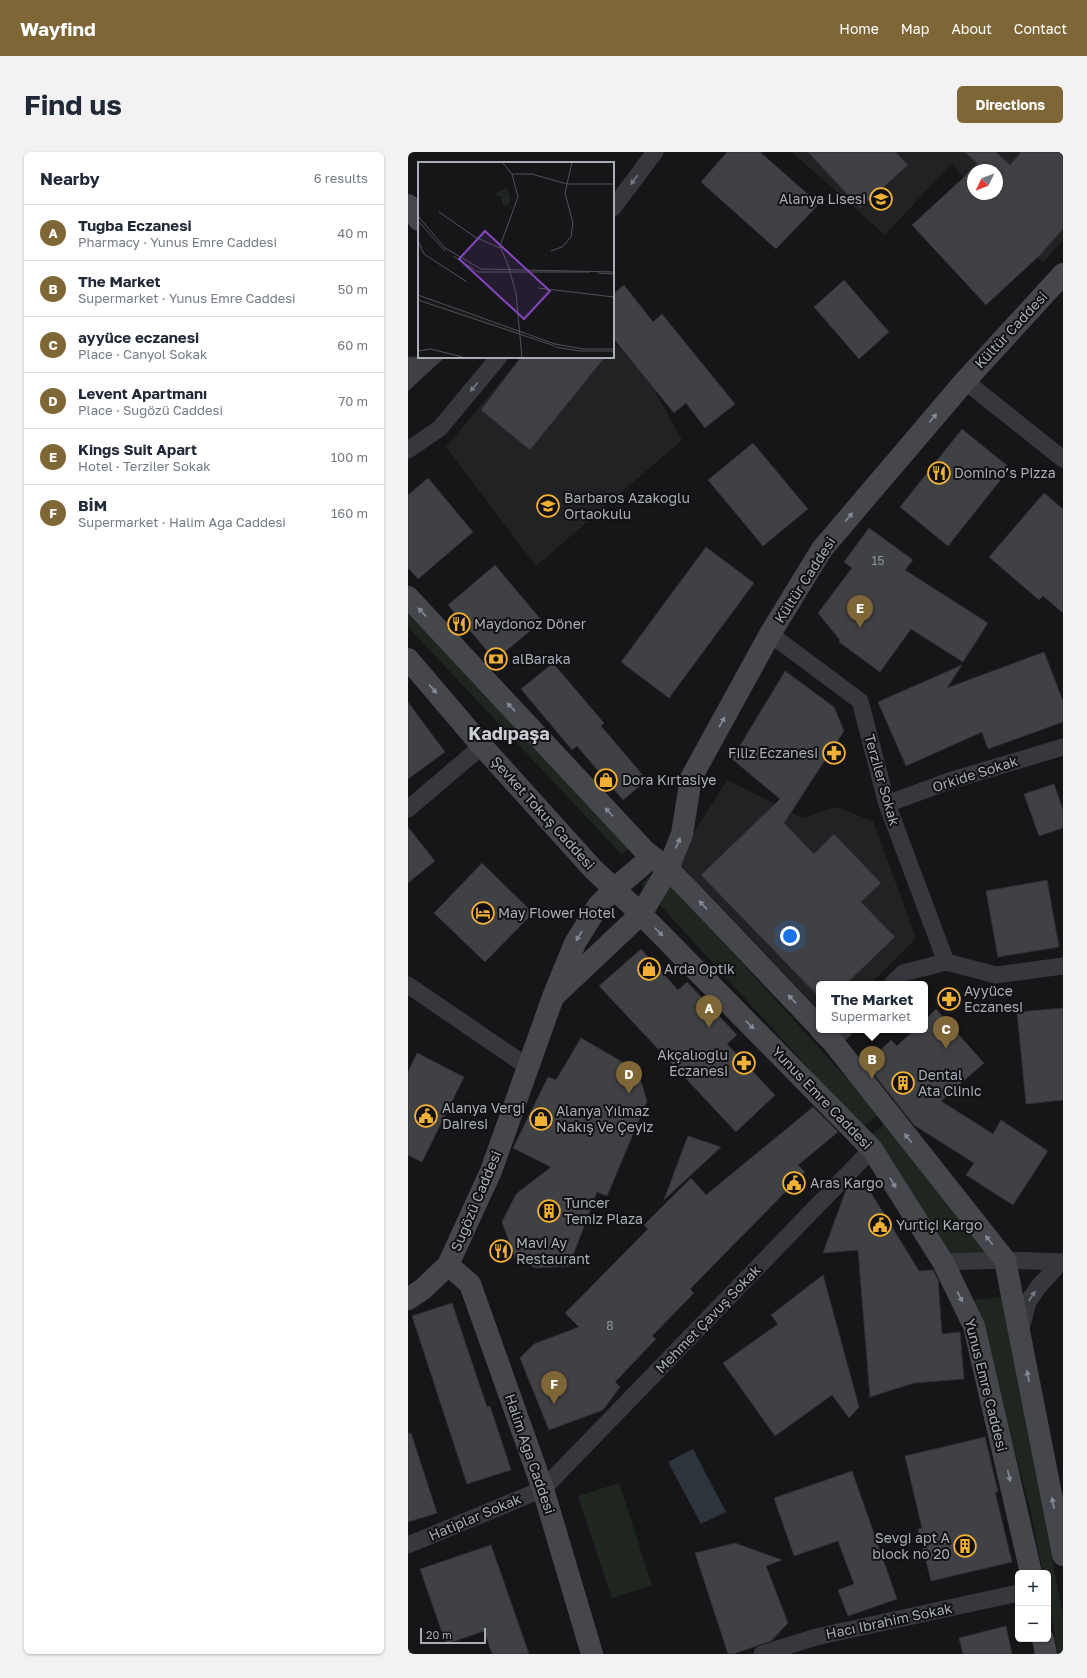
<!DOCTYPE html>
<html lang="en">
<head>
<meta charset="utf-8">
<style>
  body { margin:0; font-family:"Golos Text",sans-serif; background:#f2f2f3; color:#1f2937 }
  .controls { position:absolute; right:12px; bottom:12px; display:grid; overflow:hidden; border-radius:6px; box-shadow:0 1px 3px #0004 }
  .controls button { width:36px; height:36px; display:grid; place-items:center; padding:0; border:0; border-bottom:1px solid #e0e1e3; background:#fff; color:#1f2937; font:20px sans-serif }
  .compass { position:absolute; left:559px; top:12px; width:36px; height:36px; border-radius:50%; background:#fff; box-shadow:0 1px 3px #0004; rotate:227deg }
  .scale { position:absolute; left:12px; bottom:10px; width:66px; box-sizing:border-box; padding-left:4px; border:2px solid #a8adb8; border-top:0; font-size:11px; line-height:14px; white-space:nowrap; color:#a8adb8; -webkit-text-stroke:3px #111113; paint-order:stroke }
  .you { position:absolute; left:382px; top:784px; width:14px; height:14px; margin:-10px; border:3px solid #fff; border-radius:50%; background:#1a73e8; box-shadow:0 0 0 6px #1a73e833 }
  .badge { display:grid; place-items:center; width:26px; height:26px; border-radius:50%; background:#7e6636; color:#fff; font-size:13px; font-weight:700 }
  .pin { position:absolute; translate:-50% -33px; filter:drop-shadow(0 1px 2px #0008) }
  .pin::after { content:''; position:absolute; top:21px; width:14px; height:12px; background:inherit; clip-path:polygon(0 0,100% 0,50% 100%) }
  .popup { position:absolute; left:408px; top:829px; width:112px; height:52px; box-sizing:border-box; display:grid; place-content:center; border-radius:6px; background:#fff; filter:drop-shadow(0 1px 3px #0005); font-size:13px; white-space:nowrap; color:#747a83 }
  .popup b { font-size:15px; color:#1f2937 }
  .popup::after { content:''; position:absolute; left:50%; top:100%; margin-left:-8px; border:8px solid transparent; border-top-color:#fff }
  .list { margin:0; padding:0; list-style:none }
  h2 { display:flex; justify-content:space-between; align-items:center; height:52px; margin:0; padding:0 16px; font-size:17px }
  h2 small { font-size:13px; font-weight:400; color:#747a83 }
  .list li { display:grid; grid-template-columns:26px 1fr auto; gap:12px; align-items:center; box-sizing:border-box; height:56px; padding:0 16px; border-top:1px solid #e0e1e3 }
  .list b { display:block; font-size:15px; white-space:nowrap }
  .list p { margin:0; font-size:13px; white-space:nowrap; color:#747a83 }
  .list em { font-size:13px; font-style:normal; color:#747a83 }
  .map { position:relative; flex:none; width:655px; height:1502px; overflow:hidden; border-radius:6px }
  header { display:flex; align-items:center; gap:24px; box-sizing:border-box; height:56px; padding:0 20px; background:#7e6636; color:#fff }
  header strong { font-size:19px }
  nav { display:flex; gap:22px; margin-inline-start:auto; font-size:14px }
  .intro { display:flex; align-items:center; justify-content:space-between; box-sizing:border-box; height:96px; padding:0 24px }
  h1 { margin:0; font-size:28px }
  .button { padding:10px 18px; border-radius:6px; background:#7e6636; color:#fff; font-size:14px; font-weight:700 }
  main { display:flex; gap:24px; padding:0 24px }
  aside { flex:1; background:#fff; border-radius:6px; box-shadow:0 1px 3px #0004 }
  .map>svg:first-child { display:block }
  .built { fill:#222225 }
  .green { fill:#1e261f }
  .water { fill:#2c353c }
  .building { fill:#404145; stroke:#303034; fill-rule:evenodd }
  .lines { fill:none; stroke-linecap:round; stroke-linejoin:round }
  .street { stroke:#37383d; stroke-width:17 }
  .secondary { stroke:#45474d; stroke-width:22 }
  .oneway { fill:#757881 }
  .oneway2 { fill:#858993 }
  .labels { text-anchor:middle; stroke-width:4; stroke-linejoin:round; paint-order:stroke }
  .number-label { font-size:12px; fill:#8e929b }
  .poi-label { font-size:14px; fill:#a8adb8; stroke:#111113; text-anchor:start }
  .street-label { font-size:14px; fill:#a8adb8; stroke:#111113 }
  .district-label { font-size:18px; font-weight:bold; fill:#c9ccd4; stroke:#111113 }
  .inset-road { fill:none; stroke:#505258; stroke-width:1 }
  .view { fill:#8446be; fill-opacity:0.15; stroke:#8446be; stroke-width:2 }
  .inset-edge { fill:none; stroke:#a8adb8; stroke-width:2 }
</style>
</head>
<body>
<header>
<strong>Wayfind</strong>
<nav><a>Home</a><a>Map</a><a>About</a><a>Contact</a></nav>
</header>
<div class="intro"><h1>Find us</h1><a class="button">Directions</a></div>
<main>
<aside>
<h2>Nearby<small>6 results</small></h2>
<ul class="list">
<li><span class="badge">A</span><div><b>Tuğba Eczanesi</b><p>Pharmacy · Yunus Emre Caddesi</p></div><em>40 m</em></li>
<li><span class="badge">B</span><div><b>The Market</b><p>Supermarket · Yunus Emre Caddesi</p></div><em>50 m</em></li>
<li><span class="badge">C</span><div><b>ayyüce eczanesi</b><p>Place · Canyol Sokak</p></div><em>60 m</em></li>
<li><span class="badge">D</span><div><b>Levent Apartmanı</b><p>Place · Sugözü Caddesi</p></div><em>70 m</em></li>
<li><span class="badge">E</span><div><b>Kings Suit Apart</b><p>Hotel · Terziler Sokak</p></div><em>100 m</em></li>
<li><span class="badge">F</span><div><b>BİM</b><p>Supermarket · Halim Aga Caddesi</p></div><em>160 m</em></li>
</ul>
</aside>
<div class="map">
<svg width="655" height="1502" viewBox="0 0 655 1502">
  <rect width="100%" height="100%" fill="#161618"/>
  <path class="built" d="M384 0H655V88L635 111 571 42H589V18H565V35L543 12 477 83Z
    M205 190 238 223 274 288 128 414 38 295 113 205H205Z
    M319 628 395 666 428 655 465 669 508 786 462 832H411V858L268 708Z"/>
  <path class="green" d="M0 457 222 695 214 703 0 475Z
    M249 717 471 962 455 976 233 732Z
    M479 970 583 1101 538 1103 462 983Z
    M594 1145 655 1464V1502H650L640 1445V1421H635L622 1357 566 1148Z
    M211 1331 244 1433 204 1446 170 1344Z"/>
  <path class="water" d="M285 1297 318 1360 293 1372 260 1310Z"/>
  <path class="building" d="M319 0H352L411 52 368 97 293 30Z
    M400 0H488L500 13 452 56Z
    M557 0H588L602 13 613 0H655V77L632 103 578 153 504 73 554 27 569 11ZM565 18H589V42H565Z
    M436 128 481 180 451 207 406 155Z
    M216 133 245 170 254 162 327 252 297 276 278 251 266 261 205 186V142Z
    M0 205H37L0 239Z
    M113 205H197L122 298 73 258Z
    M554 277 602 316 540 394 492 355Z
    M345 291 400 357 355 394 300 328Z
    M20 326 65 380 10 427 0 416V343Z
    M636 341 655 357V461L635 444 631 448 581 405Z
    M461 376 505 408 497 418 580 471 555 510 503 477 472 520 431 490 432 488 410 461 444 416 436 410Z
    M298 395 346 431 261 546 213 510Z
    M87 413 134 469 87 508 40 453Z
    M636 500 655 549V570L580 597 574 580 498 614 470 550 554 513 539 536Z
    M145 511 196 571 193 574 239 628 215 648 169 594 164 598 113 537Z
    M377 519 426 555 436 579 376 671 406 702 426 682 473 731 453 750 487 785 438 832H411V845L293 723 372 647 324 607Z
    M0 550 37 600 0 627Z
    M646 632 655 658V676L631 684 616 642Z
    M0 675 27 709 0 731Z
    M74 711 125 761 77 810 26 761Z
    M639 728 651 795 590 805 578 739Z
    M233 797 270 838 279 830 329 883 319 892 367 943 328 980 191 834Z
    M655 856V948L618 952 609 860Z
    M528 857 576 911 533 949 585 982 593 968 640 999 605 1053 558 1023 566 1011 506 973 458 912 483 888 489 894 506 878H517V868Z
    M173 886 230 919 239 949 199 1044 189 1040 161 1114 128 1116 108 1108 94 1070 108 1042 143 1015 105 996 140 925 148 928Z
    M9 901 56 925 14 1010 0 1003V920Z
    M405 955 430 980 390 1013 397 1020 282 1137 286 1141 244 1184 248 1187 207 1230 212 1235 195 1258 141 1278 112 1206 126 1192 171 1175 157 1161 240 1077 236 1073 283 1026 298 1043Z
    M280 984 313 995 256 1048 276 994Z
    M457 1031 511 1119 525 1118 530 1128 534 1182 552 1180 556 1227 506 1231 462 1245 450 1098 415 1101 438 1038 444 1032Z
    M415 1123 451 1255 441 1266 424 1243 367 1284 315 1211 370 1172 363 1163Z
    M44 1151 79 1255 82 1254 103 1318 59 1332 4 1164Z
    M3 1281 29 1361 0 1370V1282Z
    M577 1285 590 1340H587L604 1410 523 1429 510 1377 514 1376 497 1304Z
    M444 1319 489 1447 440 1464 430 1438 446 1432 430 1389 386 1404 366 1346Z
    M327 1391 374 1408 358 1414 380 1471 363 1489 325 1502H320L287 1401Z
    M83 1393 121 1502H84L76 1479 38 1492 12 1417Z
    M598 1474 604 1502H555L551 1486Z"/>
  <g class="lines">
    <path class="street" d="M205 56 247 0
      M557 229 655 307
      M0 298 32 276 91 205
      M362 482 452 549 479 652 538 810
      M479 652 541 629 655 595
      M0 657 74 594
      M484 832 495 821 538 810 588 823 655 814
      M0 833 120 915
      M424 889 436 878
      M535 1110 597 1108 655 1110
      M612 1180 620 1150 631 1134 653 1110
      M0 1393 135 1337 464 997
      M354 1502 408 1485 610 1441"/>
    <path class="secondary" d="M0 53 11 68
      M0 445 237 699 260 717 280 737 411 875
      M0 507 74 594 185 717 233 762 464 997 535 1110 566 1174 623 1421
      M145 845 233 762 260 717 274 682 283 626 362 482 414 397 557 229 655 122
      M413 878 424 889 597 1108 655 1403
      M40 1113 62 1132 135 1337 184 1502
      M0 1147 15 1137 40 1113 83 1019 145 845 167 791 190 754 206 737 244 705
      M635 1487 638 1502"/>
  </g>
  <defs><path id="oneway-solid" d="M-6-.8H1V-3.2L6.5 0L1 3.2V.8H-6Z"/></defs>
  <g class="oneway">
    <use href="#oneway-solid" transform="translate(226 28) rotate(127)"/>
    <use href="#oneway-solid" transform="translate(66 235) rotate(130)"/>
    <use href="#oneway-solid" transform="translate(624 1144) rotate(-57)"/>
  </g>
  <g class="oneway2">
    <use href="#oneway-solid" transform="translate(525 266) rotate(-50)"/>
    <use href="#oneway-solid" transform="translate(441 365) rotate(-50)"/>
    <use href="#oneway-solid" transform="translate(14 460) rotate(-133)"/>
    <use href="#oneway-solid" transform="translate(25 537) rotate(50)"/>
    <use href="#oneway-solid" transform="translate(103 555) rotate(-133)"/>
    <use href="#oneway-solid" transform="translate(314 570) rotate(-61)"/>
    <use href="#oneway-solid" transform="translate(201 660) rotate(-133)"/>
    <use href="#oneway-solid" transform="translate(270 691) rotate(-68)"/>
    <use href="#oneway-solid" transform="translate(295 753) rotate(-133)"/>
    <use href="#oneway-solid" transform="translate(251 780) rotate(45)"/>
    <use href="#oneway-solid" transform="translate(171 784) rotate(121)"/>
    <use href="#oneway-solid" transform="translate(384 847) rotate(-133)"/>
    <use href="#oneway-solid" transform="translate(342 873) rotate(45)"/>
    <use href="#oneway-solid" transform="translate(500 986) rotate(-128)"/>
    <use href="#oneway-solid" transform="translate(485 1031) rotate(58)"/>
    <use href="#oneway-solid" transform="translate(581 1088) rotate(-128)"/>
    <use href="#oneway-solid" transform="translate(552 1145) rotate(64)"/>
    <use href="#oneway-solid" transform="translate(620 1224) rotate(-101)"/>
    <use href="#oneway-solid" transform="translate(601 1324) rotate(77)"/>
    <use href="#oneway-solid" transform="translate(645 1351) rotate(-101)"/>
  </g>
  <defs>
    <g id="school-ring" transform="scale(1.15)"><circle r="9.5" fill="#111113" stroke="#f2b134" stroke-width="1.5"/><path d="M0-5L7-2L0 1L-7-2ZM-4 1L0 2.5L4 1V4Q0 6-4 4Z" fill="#f2b134"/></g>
    <g id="restaurant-ring" transform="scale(1.15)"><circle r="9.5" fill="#111113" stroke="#f2b134" stroke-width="1.5"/><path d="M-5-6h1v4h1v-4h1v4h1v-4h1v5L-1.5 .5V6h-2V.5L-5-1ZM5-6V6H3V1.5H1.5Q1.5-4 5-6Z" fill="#f2b134"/></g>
    <g id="bank-ring" transform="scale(1.15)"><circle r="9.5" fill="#111113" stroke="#f2b134" stroke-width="1.5"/><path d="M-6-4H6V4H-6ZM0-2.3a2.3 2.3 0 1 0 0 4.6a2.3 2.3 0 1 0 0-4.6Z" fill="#f2b134"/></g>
    <g id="pharmacy-ring" transform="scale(1.15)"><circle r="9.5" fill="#111113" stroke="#f2b134" stroke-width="1.5"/><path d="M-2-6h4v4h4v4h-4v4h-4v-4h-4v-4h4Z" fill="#f2b134"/></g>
    <g id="shop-ring" transform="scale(1.15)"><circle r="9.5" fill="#111113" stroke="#f2b134" stroke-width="1.5"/><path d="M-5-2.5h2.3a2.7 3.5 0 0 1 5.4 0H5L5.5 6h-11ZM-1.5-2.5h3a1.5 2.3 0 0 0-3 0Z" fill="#f2b134"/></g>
    <g id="hotel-ring" transform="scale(1.15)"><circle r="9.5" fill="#111113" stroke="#f2b134" stroke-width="1.5"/><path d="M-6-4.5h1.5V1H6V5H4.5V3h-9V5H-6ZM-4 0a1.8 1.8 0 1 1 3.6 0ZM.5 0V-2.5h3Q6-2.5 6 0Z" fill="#f2b134"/></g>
    <g id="building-ring" transform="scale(1.15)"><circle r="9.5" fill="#111113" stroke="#f2b134" stroke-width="1.5"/><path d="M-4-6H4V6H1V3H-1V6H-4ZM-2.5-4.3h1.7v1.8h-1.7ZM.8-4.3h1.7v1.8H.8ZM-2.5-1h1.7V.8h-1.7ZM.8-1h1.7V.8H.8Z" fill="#f2b134"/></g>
    <g id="civic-ring" transform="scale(1.15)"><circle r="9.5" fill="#111113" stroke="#f2b134" stroke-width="1.5"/><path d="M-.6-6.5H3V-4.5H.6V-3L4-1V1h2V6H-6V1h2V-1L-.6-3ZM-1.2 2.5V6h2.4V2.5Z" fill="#f2b134"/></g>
  </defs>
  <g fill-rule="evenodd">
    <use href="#school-ring" x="473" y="47"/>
    <use href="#restaurant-ring" x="531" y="321"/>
    <use href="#school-ring" x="140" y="354"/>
    <use href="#restaurant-ring" x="51" y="472"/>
    <use href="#bank-ring" x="88" y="507"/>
    <use href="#pharmacy-ring" x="426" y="601"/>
    <use href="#shop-ring" x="198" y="628"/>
    <use href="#hotel-ring" x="75" y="761"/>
    <use href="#shop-ring" x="241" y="817"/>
    <use href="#pharmacy-ring" x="541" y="847"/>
    <use href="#pharmacy-ring" x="336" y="911"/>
    <use href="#building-ring" x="495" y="931"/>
    <use href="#civic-ring" x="18" y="964"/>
    <use href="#shop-ring" x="133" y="967"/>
    <use href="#civic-ring" x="386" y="1031"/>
    <use href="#building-ring" x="141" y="1059"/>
    <use href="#civic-ring" x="472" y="1073"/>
    <use href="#restaurant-ring" x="93" y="1099"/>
    <use href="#building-ring" x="557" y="1394"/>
  </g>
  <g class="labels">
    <g class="number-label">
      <text x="470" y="413">15</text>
      <text x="202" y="1178">8</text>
    </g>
    <g class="poi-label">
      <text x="458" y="52" text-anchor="end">Alanya Lisesi</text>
      <text x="546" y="326">Domino’s Pizza</text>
      <text x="156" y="351">Barbaros Azakoğlu<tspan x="156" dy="16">Ortaokulu</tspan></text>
      <text x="66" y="477">Maydonoz Döner</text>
      <text x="104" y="512">alBaraka</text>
      <text x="410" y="606" text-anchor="end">Filiz Eczanesi</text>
      <text x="214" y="633">Dora Kırtasiye</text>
      <text x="90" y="766">May Flower Hotel</text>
      <text x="256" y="822">Arda Optik</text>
      <text x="556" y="844">Ayyüce<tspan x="556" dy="16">Eczanesi</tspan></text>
      <text x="320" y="908" text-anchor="end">Akçalıoğlu<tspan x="320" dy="16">Eczanesi</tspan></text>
      <text x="510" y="928">Dental<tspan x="510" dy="16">Ata Clinic</tspan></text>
      <text x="34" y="961">Alanya Vergi<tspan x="34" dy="16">Dairesi</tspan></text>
      <text x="148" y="964">Alanya Yılmaz<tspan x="148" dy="16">Nakış Ve Çeyiz</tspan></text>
      <text x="402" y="1036">Aras Kargo</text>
      <text x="156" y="1056">Tuncer<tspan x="156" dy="16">Temiz Plaza</tspan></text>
      <text x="488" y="1078">Yurtiçi Kargo</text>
      <text x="108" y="1096">Mavi Ay<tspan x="108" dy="16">Restaurant</tspan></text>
      <text x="542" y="1391" text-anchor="end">Sevgi apt A<tspan x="542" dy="16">block no 20</tspan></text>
    </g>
    <g class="street-label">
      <text transform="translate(603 178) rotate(-47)" y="5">Kültür Caddesi</text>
      <text transform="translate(397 428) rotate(-57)" y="5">Kültür Caddesi</text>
      <text transform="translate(567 622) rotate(-18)" y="5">Orkide Sokak</text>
      <text transform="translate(474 628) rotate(74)" y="5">Terziler Sokak</text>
      <text transform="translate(135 661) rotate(48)" y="5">Şevket Tokuş Caddesi</text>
      <text transform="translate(414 946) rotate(46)" y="5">Yunus Emre Caddesi</text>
      <text transform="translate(68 1049) rotate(-67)" y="5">Sugözü Caddesi</text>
      <text transform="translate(300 1167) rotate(-46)" y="5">Mehmet Çavuş Sokak</text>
      <text transform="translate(578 1233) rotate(76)" y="5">Yunus Emre Caddesi</text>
      <text transform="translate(122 1302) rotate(71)" y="5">Halim Aga Caddesi</text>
      <text transform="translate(67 1365) rotate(-23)" y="5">Hatiplar Sokak</text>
      <text transform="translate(481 1469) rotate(-12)" y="5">Hacı Ibrahim Sokak</text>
    </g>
    <g class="district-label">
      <text x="101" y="588">Kadıpaşa</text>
    </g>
  </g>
  <g transform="translate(10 10)">
    <rect width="196" height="196" fill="#161618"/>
    <path d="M89 26 93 39 89 44H85L83 34H78L79 30ZM7 138 101 170V171L7 139Z" fill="#1e261f"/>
    <path class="inset-road" d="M84 0 94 12 100 35 82 84 92 108M94 12H114L149 22H196M21 50 57 75 82 86M0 54 27 86 63 107 196 110M0 59 27 89M0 79 6 92 49 120M133 89 144 85 153 75 155 61 147 31 154 0M35 94 60 110H172M90 103 98 131 104 196M180 111 196 112M120 126 196 135M0 133 137 182M0 138 137 184M137 182 165 187H196M137 185 162 189H196M0 189 13 187 48 196"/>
    <path class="view" d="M67 69 132 129 106 157 41 97Z"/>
    <rect width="196" height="196" class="inset-edge"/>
  </g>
</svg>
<div class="controls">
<button>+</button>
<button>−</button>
</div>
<svg class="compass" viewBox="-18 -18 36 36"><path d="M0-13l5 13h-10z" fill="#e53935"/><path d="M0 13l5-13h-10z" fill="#747a83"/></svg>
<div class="scale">20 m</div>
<div class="you"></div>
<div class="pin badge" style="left:301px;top:876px">A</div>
<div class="pin badge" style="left:464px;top:927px">B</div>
<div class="popup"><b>The Market</b>Supermarket</div>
<div class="pin badge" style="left:538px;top:897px">C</div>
<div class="pin badge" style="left:221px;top:942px">D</div>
<div class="pin badge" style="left:452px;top:476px">E</div>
<div class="pin badge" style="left:146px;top:1252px">F</div>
</div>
</main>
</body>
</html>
